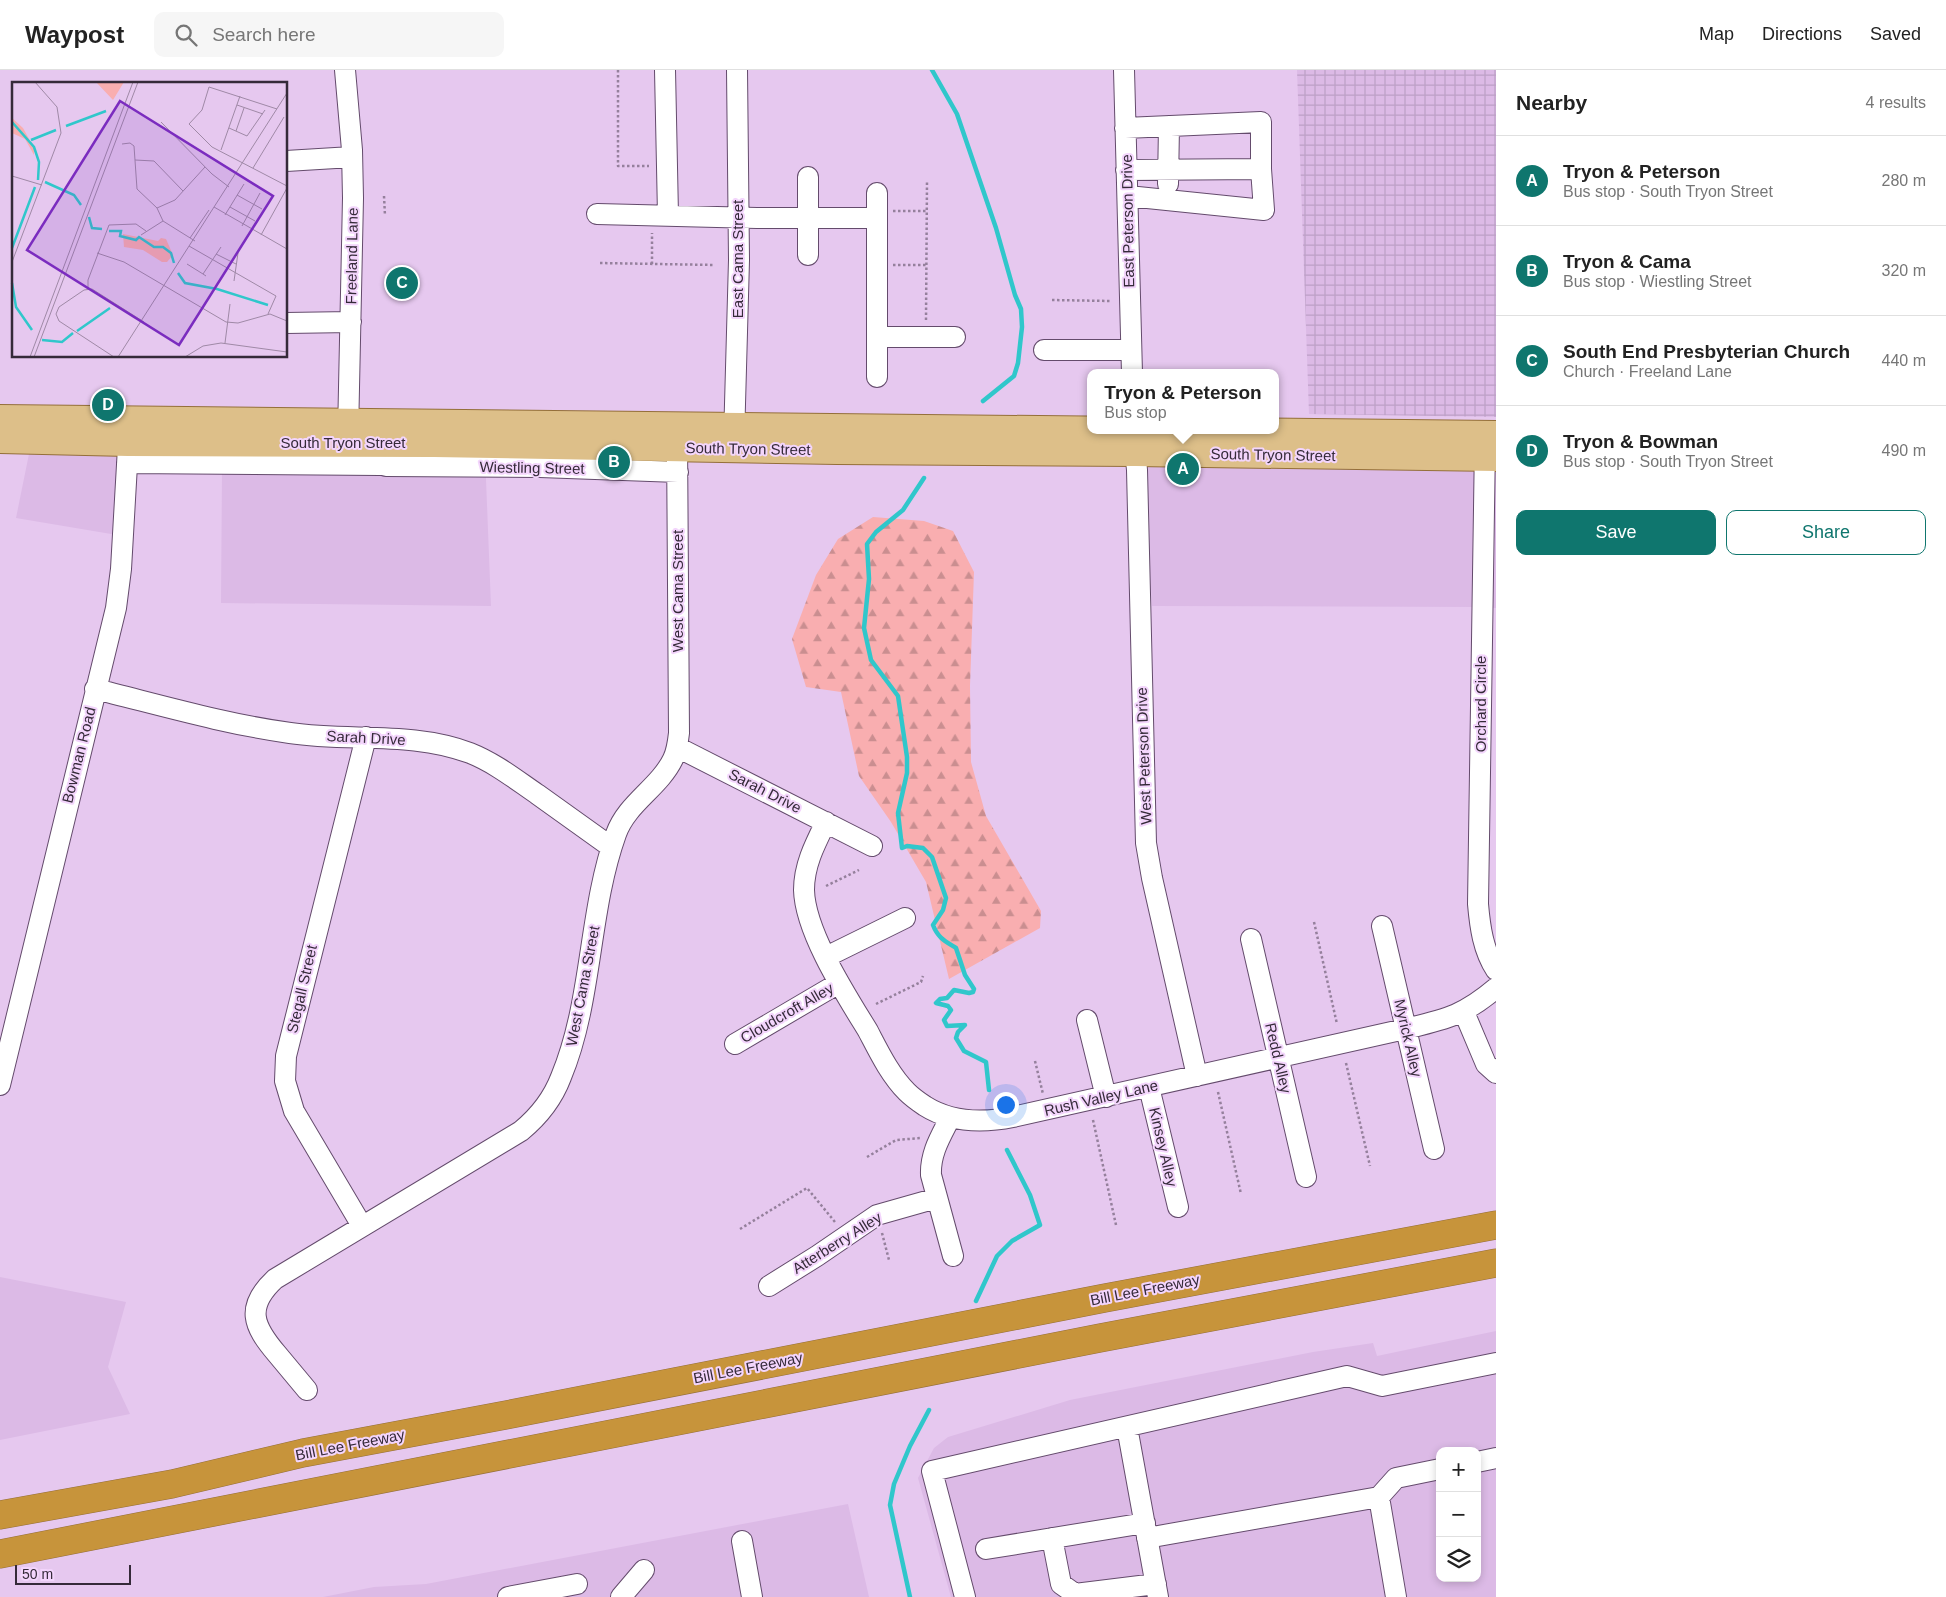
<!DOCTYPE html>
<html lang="en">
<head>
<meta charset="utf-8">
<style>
  body { margin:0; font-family:Helvetica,sans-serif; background:#f6f6f6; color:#222 }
  .controls { position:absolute; right:15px; bottom:15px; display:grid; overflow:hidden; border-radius:10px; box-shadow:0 2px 8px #0003 }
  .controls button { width:45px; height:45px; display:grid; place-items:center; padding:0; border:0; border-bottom:1px solid #e0e0e0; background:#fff; color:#222; font:25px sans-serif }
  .scale { position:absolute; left:15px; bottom:12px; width:116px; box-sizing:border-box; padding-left:5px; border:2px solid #352a39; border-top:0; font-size:14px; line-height:18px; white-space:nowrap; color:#352a39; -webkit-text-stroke:4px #f3d5fc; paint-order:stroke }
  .you { position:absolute; left:1005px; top:1034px; width:18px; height:18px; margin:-12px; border:4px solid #fff; border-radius:50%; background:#1a73e8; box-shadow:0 0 0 8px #1a73e833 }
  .badge { display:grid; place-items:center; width:32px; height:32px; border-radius:50%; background:#0f766e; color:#fff; font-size:16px; font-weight:700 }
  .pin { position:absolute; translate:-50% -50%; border:2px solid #fff; box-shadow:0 1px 5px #0006 }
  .popup { position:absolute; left:1087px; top:299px; width:192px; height:65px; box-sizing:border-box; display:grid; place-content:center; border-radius:10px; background:#fff; filter:drop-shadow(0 1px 4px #0005); font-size:16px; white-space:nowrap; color:#767676 }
  .popup b { font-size:19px; color:#222 }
  .popup::after { content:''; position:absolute; left:50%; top:100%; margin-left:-10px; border:10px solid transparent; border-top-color:#fff }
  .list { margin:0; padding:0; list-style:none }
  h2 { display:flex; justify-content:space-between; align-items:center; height:65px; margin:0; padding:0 20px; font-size:21px }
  h2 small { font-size:16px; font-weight:400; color:#767676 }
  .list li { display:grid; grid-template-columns:32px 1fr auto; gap:15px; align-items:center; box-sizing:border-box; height:90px; padding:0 20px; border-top:1px solid #e0e0e0 }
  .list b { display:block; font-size:19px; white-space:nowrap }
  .list p { margin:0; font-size:16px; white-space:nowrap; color:#767676 }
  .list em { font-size:16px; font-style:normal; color:#767676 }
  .actions { display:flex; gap:10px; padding:15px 20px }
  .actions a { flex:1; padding:11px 0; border:1px solid #0f766e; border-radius:10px; text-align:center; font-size:18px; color:#0f766e }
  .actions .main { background:#0f766e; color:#fff }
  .icon { flex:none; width:28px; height:28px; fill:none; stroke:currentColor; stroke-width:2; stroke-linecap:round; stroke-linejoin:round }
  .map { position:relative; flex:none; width:1496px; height:1527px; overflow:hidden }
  header { display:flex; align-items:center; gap:30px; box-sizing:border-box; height:70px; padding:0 25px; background:#fff; border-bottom:1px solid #e0e0e0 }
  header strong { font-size:24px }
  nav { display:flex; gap:28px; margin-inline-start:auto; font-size:18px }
  .search { width:350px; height:45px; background:#f6f6f6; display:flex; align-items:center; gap:12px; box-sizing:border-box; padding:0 18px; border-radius:10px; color:#767676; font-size:19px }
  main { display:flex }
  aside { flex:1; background:#fff }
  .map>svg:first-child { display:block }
  .built { fill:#dcbae6; fill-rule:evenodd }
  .industrial { fill:url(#industrial-grid) }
  .forest { fill:url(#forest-firs) }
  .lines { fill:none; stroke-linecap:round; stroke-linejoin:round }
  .stream { stroke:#30c7cb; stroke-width:4.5 }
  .minor-casing { stroke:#644b6c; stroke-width:22 }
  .major-casing { stroke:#946f3a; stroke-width:28 }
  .highway-casing { stroke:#946f3a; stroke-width:29 }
  .path { stroke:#95809c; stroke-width:2.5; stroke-dasharray:2.5 2.5; stroke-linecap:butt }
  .minor { stroke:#fff; stroke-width:20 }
  .major { stroke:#ddbf89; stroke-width:26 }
  .highway { stroke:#c7943b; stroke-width:28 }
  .labels { text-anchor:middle; stroke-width:4; stroke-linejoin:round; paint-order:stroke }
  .street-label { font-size:15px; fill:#352a39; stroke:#f3d5fc }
  .inset-river { fill:none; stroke:#30c7cb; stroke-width:2.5 }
  .inset-road { fill:none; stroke:#9f89a6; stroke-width:1 }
  .view { fill:#7b2cbf; fill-opacity:0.15; stroke:#7b2cbf; stroke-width:2.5 }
  .inset-edge { fill:none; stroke:#352a39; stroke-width:2.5 }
</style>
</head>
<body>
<header>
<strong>Waypost</strong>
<div class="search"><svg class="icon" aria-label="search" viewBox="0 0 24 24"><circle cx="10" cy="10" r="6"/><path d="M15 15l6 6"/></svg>Search here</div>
<nav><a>Map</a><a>Directions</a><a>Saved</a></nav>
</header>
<main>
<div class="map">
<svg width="1496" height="1527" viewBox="0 0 1496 1527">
  <defs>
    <pattern id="industrial-grid" width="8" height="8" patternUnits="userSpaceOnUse" patternTransform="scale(1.25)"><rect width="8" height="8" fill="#dcbae6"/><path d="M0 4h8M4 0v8" fill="none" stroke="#bda0c6"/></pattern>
    <pattern id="forest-firs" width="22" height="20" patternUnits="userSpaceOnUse" patternTransform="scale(1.25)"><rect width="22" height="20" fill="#f9aeb0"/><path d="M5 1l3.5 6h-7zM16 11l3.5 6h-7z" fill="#ca8e90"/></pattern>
  </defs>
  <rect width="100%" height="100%" fill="#e6c8ef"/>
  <path class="built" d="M30 379 485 384 491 536 221 533 222 402 133 399 129 467 16 448Z
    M1144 395 1496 400V538L1476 537 1152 536Z
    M0 1207 126 1232 108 1297 130 1344 0 1370Z
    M1496 1261V1527H951L918 1408 934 1378 948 1367 1070 1330 1313 1282 1373 1273 1377 1286ZM1440 1381H1477V1508H1440Z
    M848 1434 869 1527H323L374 1517 426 1514Z"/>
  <path class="industrial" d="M1297 0H1496V347L1309 344Z"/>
  <path class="forest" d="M873 447 924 451 953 461 974 502 970 616 971 692 986 746 1041 841 1040 858 949 909 926 812 891 752 859 706 841 622 806 617 792 569 816 505 838 469Z"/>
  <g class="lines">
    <path class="stream" d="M932 0 957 44 996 158 1015 225 1021 239 1022 257 1018 293 1014 306 983 331
      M924 408 903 440 876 462 867 474 869 509 864 558 871 590 898 626 907 687V703L898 743 902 778 907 776 923 778 932 787 946 828 943 840 933 855C938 868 945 871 956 878L965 905 974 919 973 922 969 923 954 920 947 928 940 929 936 933 948 936 951 940 944 950 947 956 965 955 958 962 956 968 964 981 986 992 989 1020
      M976 1231 997 1186 1012 1171 1040 1155 1030 1125 1007 1080
      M910 1527 890 1435 894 1414 910 1376 929 1340"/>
    <g class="minor-casing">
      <path id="minor" d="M345 0 352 80 353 128 348 365
        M665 0 668 145
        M1124 0 1132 303
        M1125 58 1261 52V99L1126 100
        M286 91 352 87
        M1168 114 1169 56
        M1128 126 1264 140 1261 99
        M597 144 757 148H877V123
        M877 148V307
        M808 185V107
        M286 253 351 252
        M877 267H955
        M1044 280H1131
        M1134 369 1137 400 1146 773 1152 808 1197 1006
        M734 370 739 190 737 0
        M1485 373 1478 834C1480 857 1483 880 1496 900
        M127 393 380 395
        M386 396 540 397 678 402
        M95 619C160 635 225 654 290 663 350 672 412 661 470 683 495 693 515 709 537 724 562 742 586 759 611 777
        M677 677 872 776
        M826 752C815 774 804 795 804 820 805 862 846 925 868 961 879 982 890 1005 907 1022 912 1027 919 1032 925 1036 952 1053 983 1053 1013 1047L1405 959C1446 949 1463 946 1496 918
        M1382 856 1434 1079
        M1251 869 1306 1107
        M826 887 905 848
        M1464 942 1486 994 1496 1003
        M1087 950 1106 1027
        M735 974 839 913
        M0 1015 116 538 121 499 129 360
        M1149 1017 1178 1137
        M950 1048C941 1066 930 1083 931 1105L953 1186
        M362 1156 294 1041 285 1011 286 986 366 667
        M769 1216 817 1186 877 1145 937 1128
        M307 1320C297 1308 287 1296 277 1284 253 1256 245 1237 275 1209L521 1061C538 1047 553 1028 561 1007 593 930 588 842 616 764 627 733 659 718 673 689 677 681 678 672 679 663L677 366
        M1127 1357 1158 1527
        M1477 1392 1496 1388
        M1379 1427 1396 1527
        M1052 1468 1061 1514 1075 1524 1156 1514
        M1147 1468 1379 1427 1396 1408 1440 1399
        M742 1471 752 1527
        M986 1479 1145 1453
        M508 1527 577 1514
        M621 1527 644 1500
        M965 1527 932 1401 1347 1306 1382 1316 1496 1293"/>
    </g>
    <g class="major-casing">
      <path id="major" d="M0 348 1496 364
        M0 370 128 373 434 374 837 381 1135 383 1496 388"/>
    </g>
    <g class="highway-casing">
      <path id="highway" d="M0 1445 172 1414 303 1383 506 1345 1105 1228 1496 1155
        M0 1484 1100 1268 1496 1193"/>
    </g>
    <path class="path" d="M618 0V96H649
      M384 126 385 146
      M893 141H927
      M600 193 715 195
      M652 194V163
      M893 195H927
      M1052 230 1111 231
      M926 250 927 111
      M826 816 859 800
      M1314 852 1337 954
      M876 934 921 912 923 906
      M1035 991 1043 1024
      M1346 993 1370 1096
      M1218 1022 1241 1124
      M1093 1050 1116 1155
      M867 1087 896 1070 921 1068
      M740 1159 807 1118 835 1152
      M882 1163 889 1190"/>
    <use href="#minor" class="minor"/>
    <use href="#major" class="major"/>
    <use href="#highway" class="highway"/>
  </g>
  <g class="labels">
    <g class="street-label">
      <text transform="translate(1128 151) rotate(-91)" y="5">East Peterson Drive</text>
      <text transform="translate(352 186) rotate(-89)" y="5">Freeland Lane</text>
      <text transform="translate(738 189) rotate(-90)" y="5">East Cama Street</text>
      <text x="343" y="378">South Tryon Street</text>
      <text transform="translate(748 379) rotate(1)" y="5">South Tryon Street</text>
      <text transform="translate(1273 385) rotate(1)" y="5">South Tryon Street</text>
      <text transform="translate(532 398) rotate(1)" y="5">Wiestling Street</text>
      <text transform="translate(678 521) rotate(-90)" y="5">West Cama Street</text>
      <text transform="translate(1481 634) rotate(-90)" y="5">Orchard Circle</text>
      <text transform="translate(366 668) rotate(3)" y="5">Sarah Drive</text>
      <text transform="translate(79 685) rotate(-76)" y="5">Bowman Road</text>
      <text transform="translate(1144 686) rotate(-92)" y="5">West Peterson Drive</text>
      <text transform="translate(765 721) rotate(27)" y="5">Sarah Drive</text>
      <text transform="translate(583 916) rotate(-79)" y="5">West Cama Street</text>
      <text transform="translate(302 919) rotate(-77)" y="5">Stegall Street</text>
      <text transform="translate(787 943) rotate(-30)" y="5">Cloudcroft Alley</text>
      <text transform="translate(1408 968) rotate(77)" y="5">Myrick Alley</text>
      <text transform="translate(1278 988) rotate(77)" y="5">Redd Alley</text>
      <text transform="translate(1101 1028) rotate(-13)" y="5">Rush Valley Lane</text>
      <text transform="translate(1163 1077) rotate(77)" y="5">Kinsey Alley</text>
      <text transform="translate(837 1173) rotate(-32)" y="5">Atterberry Alley</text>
      <text transform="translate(1145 1220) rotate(-11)" y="5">Bill Lee Freeway</text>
      <text transform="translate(748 1298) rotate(-11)" y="5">Bill Lee Freeway</text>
      <text transform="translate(350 1375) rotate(-11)" y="5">Bill Lee Freeway</text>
    </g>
  </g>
  <g transform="translate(12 12)">
    <rect width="275" height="275" fill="#e6c8ef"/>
    <path d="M84 0H112L101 18ZM0 36 11 46 22 66V73L13 57 0 51ZM111 152 146 159 149 156 154 157 161 173 155 180H150L131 168 112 165Z" fill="#f9aeb0"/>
    <path class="inset-river" d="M0 40 22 65 27 80 26 98M54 44 94 29M19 58 44 48M33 100 62 113 69 123M77 135 80 146 90 147M97 149H109L108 154 124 158 127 155 142 165H151L159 171 162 181M0 166 23 105M166 191 173 201 205 207 256 223M0 201 4 225 20 248M65 249 98 226M30 258 50 260 61 251"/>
    <path class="inset-road" d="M225 23 251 32M265 27 197 5 190 28 177 42 200 65 275 104M149 40 200 92 217 105M217 46 235 54 253 28M224 49 232 26M110 62 118 61 122 64 125 107 145 126 151 139 183 159M209 68 228 14M123 78 142 79 171 109M241 86 272 35M0 94 30 103M225 113 250 127M202 125 275 167M218 125 243 139M145 126 163 118 193 85M213 133 232 102M230 144 248 111M129 153 151 139M249 153 275 106M178 156 197 128M177 164 264 214 256 232M85 171 112 180 214 240 226 241 258 232 275 239M204 172 224 182M0 180 49 51 45 25 23 0M175 182 191 192M194 194 191 192 209 165M222 199 226 171M76 207V198L97 143 124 142 134 149M213 261 218 222M18 275 121 0M22 275 126 0M102 275 47 239 44 232 47 225 72 208 80 207 132 240M106 275 275 11M173 275 191 264 209 261 275 270"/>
    <path class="view" d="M108 19 261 114 167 263 15 168Z"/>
    <rect width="275" height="275" class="inset-edge"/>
  </g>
</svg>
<div class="controls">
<button>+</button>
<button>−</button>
<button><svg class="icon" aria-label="layers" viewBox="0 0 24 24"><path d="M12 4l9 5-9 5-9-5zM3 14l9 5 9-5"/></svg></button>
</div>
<div class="scale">50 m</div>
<div class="you"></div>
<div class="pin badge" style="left:1183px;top:399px">A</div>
<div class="popup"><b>Tryon &amp; Peterson</b>Bus stop</div>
<div class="pin badge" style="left:614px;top:392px">B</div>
<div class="pin badge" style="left:402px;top:213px">C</div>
<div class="pin badge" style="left:108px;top:335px">D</div>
</div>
<aside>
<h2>Nearby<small>4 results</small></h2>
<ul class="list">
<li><span class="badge">A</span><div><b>Tryon &amp; Peterson</b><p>Bus stop · South Tryon Street</p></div><em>280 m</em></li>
<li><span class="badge">B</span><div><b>Tryon &amp; Cama</b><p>Bus stop · Wiestling Street</p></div><em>320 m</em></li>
<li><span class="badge">C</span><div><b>South End Presbyterian Church</b><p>Church · Freeland Lane</p></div><em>440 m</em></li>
<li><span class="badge">D</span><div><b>Tryon &amp; Bowman</b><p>Bus stop · South Tryon Street</p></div><em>490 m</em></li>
</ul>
<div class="actions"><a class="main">Save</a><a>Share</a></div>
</aside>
</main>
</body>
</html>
